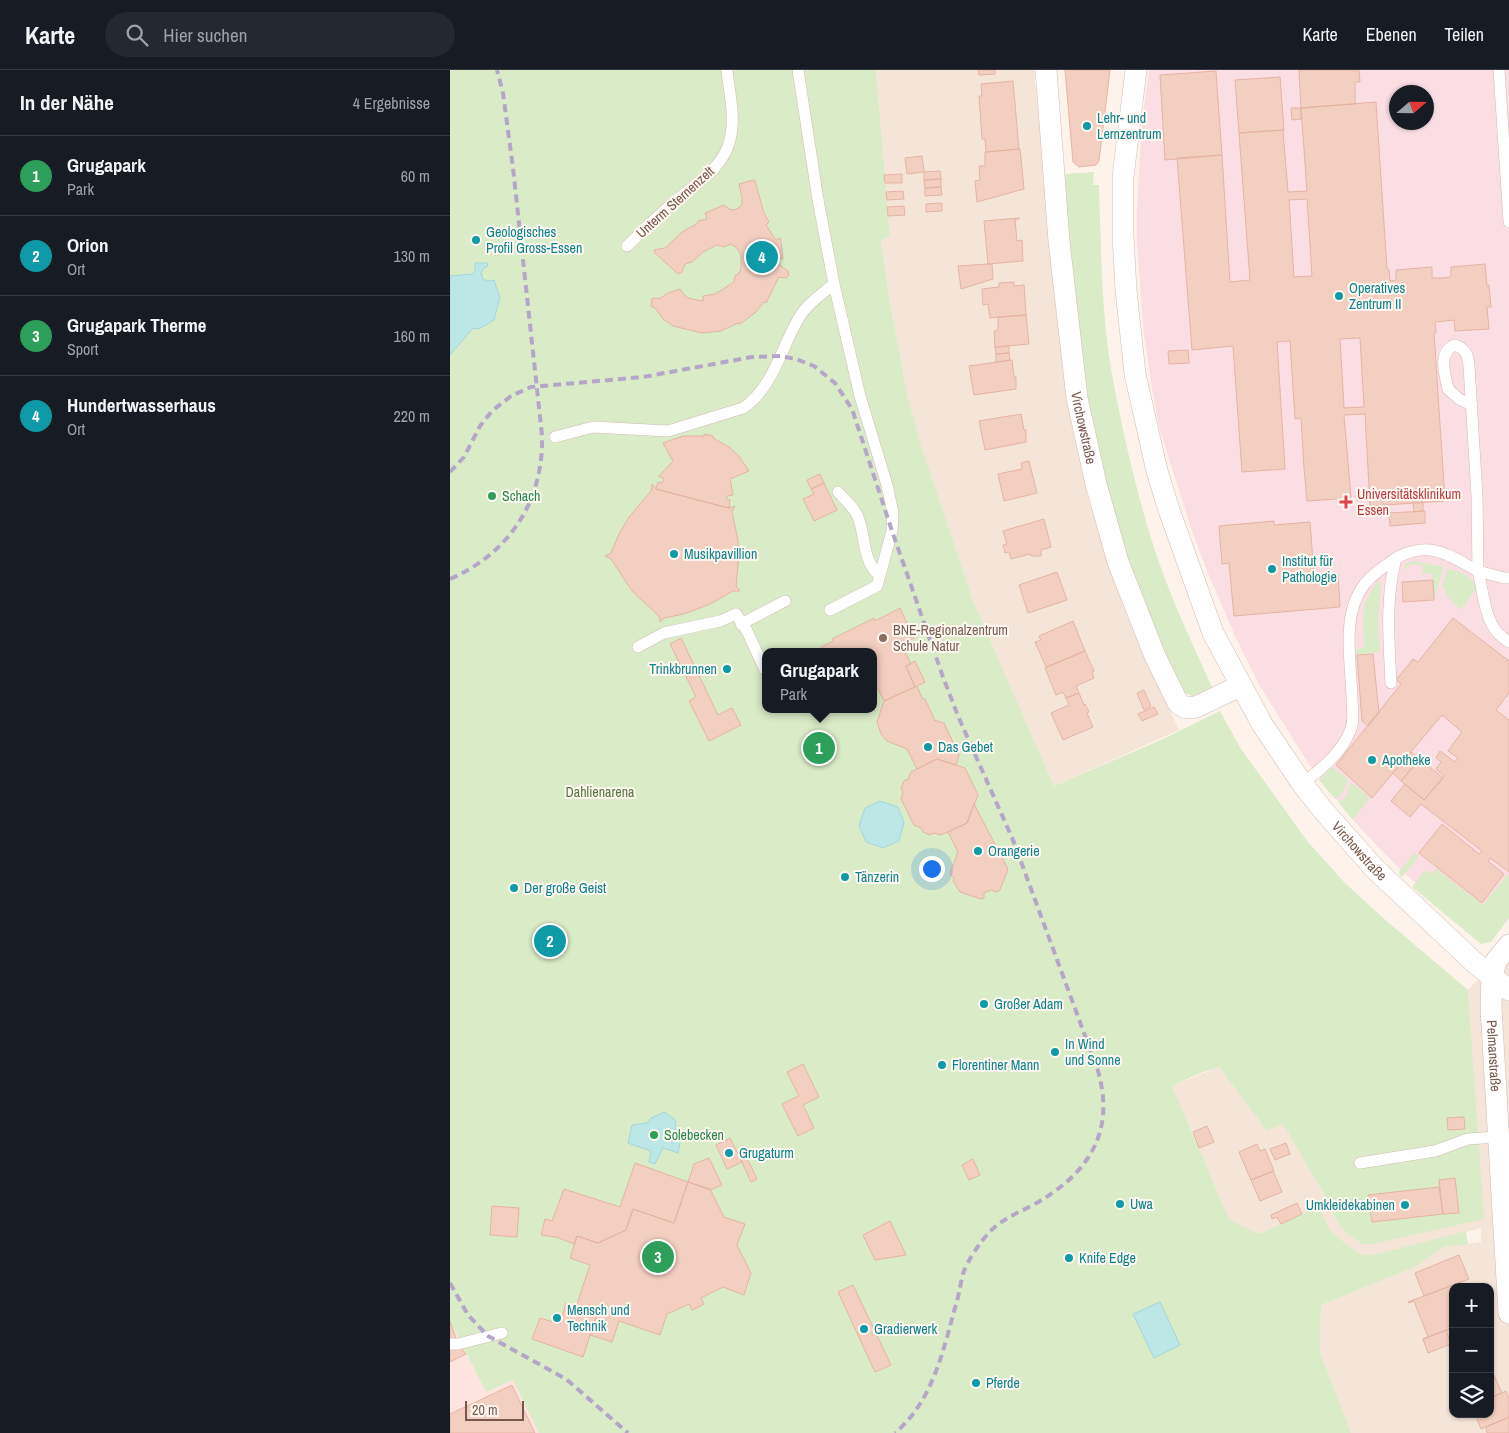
<!DOCTYPE html>
<html lang="de">
<head>
<meta charset="utf-8">
<style>
  body { margin:0; font-family:"Archivo Narrow",sans-serif; background:#242831; color:#f1f3f6 }
  .controls { position:absolute; right:15px; bottom:15px; display:grid; overflow:hidden; border-radius:10px; box-shadow:0 1px 4px #0004 }
  .controls button { width:45px; height:45px; display:grid; place-items:center; padding:0; border:0; border-bottom:1px solid #363941; background:#171b24; color:#f1f3f6; font:25px sans-serif }
  .compass { position:absolute; left:939px; top:15px; width:45px; height:45px; border-radius:50%; background:#171b24; box-shadow:0 1px 4px #0004; rotate:70deg }
  .scale { position:absolute; left:15px; bottom:12px; width:59px; box-sizing:border-box; padding-left:5px; border:2px solid #78574c; border-top:0; font-size:14px; line-height:18px; white-space:nowrap; color:#78574c; -webkit-text-stroke:4px #fff8f1; paint-order:stroke }
  .you { position:absolute; left:481px; top:798px; width:18px; height:18px; margin:-12px; border:4px solid #fff; border-radius:50%; background:#1a73e8; box-shadow:0 0 0 8px #1a73e833 }
  .badge { display:grid; place-items:center; width:32px; height:32px; border-radius:50%; background:#1a73e8; color:#fff; font-size:16px; font-weight:700 }
  .pin { position:absolute; translate:-50% -50%; border:2px solid #fff; box-shadow:0 1px 5px #0006 }
  .popup { position:absolute; left:312px; top:578px; width:115px; height:65px; box-sizing:border-box; display:grid; place-content:center; border-radius:10px; background:#171b24; filter:drop-shadow(0 1px 4px #0005); font-size:16px; white-space:nowrap; color:#9ea1a6 }
  .popup b { font-size:19px; color:#f1f3f6 }
  .popup::after { content:''; position:absolute; left:50%; top:100%; margin-left:-10px; border:10px solid transparent; border-top-color:#171b24 }
  .list { margin:0; padding:0; list-style:none }
  h2 { display:flex; justify-content:space-between; align-items:center; height:65px; margin:0; padding:0 20px; font-size:21px }
  h2 small { font-size:16px; font-weight:400; color:#9ea1a6 }
  .list li { display:grid; grid-template-columns:32px 1fr auto; gap:15px; align-items:center; box-sizing:border-box; height:80px; padding:0 20px; border-top:1px solid #363941 }
  .list b { display:block; font-size:19px; white-space:nowrap }
  .list p { margin:0; font-size:16px; white-space:nowrap; color:#9ea1a6 }
  .list em { font-size:16px; font-style:normal; color:#9ea1a6 }
  .icon { flex:none; width:28px; height:28px; fill:none; stroke:currentColor; stroke-width:2; stroke-linecap:round; stroke-linejoin:round }
  .map { position:relative; flex:none; width:1059px; height:1363px; overflow:hidden }
  header { display:flex; align-items:center; gap:30px; box-sizing:border-box; height:70px; padding:0 25px; background:#171b24; border-bottom:1px solid #363941 }
  header strong { font-size:24px }
  nav { display:flex; gap:28px; margin-inline-start:auto; font-size:18px }
  .search { width:350px; height:45px; background:#242831; display:flex; align-items:center; gap:12px; box-sizing:border-box; padding:0 18px; border-radius:28px; color:#9ea1a6; font-size:19px }
  main { display:flex }
  aside { flex:1; background:#171b24 }
  .map>svg:first-child { display:block }
  .residential { fill:#f5e4d8; fill-rule:evenodd }
  .commercial { fill:#fde4de }
  .medical { fill:#fbdde4; fill-rule:evenodd }
  .green { fill:#daebc7; fill-rule:evenodd }
  .water { fill:#bde6e7; stroke:#a3d7d9 }
  .building { fill:#f3cfc1; stroke:#e5b4a1; fill-rule:evenodd }
  .lines { fill:none; stroke-linecap:round; stroke-linejoin:round }
  .lane-casing { stroke:#d2bcb1; stroke-width:12 }
  .street-casing { stroke:#d2bcb1; stroke-width:22 }
  .lane { stroke:#fff; stroke-width:11 }
  .street { stroke:#fff; stroke-width:21 }
  .rail { stroke:#b5a6c8; stroke-width:4; stroke-dasharray:8 5; stroke-linecap:butt }
  .culture-dot { fill:#0f9aa8; stroke:#fff8f1; stroke-width:2 }
  .leisure-dot { fill:#2e9e5b; stroke:#fff8f1; stroke-width:2 }
  .health-dot { fill:#e0444e; stroke:#fff8f1; stroke-width:2 }
  .education-dot { fill:#8d6e63; stroke:#fff8f1; stroke-width:2 }
  .labels { text-anchor:middle; stroke-width:4; stroke-linejoin:round; paint-order:stroke }
  .culture-label { font-size:14px; fill:#0d838f; stroke:#fff8f1; text-anchor:start }
  .street-label { font-size:14px; fill:#78574c; stroke:#fff8f1 }
  .health-label { font-size:14px; fill:#be3a42; stroke:#fff8f1; text-anchor:start }
  .leisure-label { font-size:14px; fill:#27864d; stroke:#fff8f1; text-anchor:start }
  .education-label { font-size:14px; fill:#785e54; stroke:#fff8f1; text-anchor:start }
  .park-label { font-size:14px; fill:#587841; stroke:#fff8f1 }
</style>
</head>
<body>
<header>
<strong>Karte</strong>
<div class="search"><svg class="icon" aria-label="search" viewBox="0 0 24 24"><circle cx="10" cy="10" r="6"/><path d="M15 15l6 6"/></svg>Hier suchen</div>
<nav><a>Karte</a><a>Ebenen</a><a>Teilen</a></nav>
</header>
<main>
<aside>
<h2>In der Nähe<small>4 Ergebnisse</small></h2>
<ul class="list">
<li><span class="badge" style="background:#2e9e5b">1</span><div><b>Grugapark</b><p>Park</p></div><em>60 m</em></li>
<li><span class="badge" style="background:#0f9aa8">2</span><div><b>Orion</b><p>Ort</p></div><em>130 m</em></li>
<li><span class="badge" style="background:#2e9e5b">3</span><div><b>Grugapark Therme</b><p>Sport</p></div><em>160 m</em></li>
<li><span class="badge" style="background:#0f9aa8">4</span><div><b>Hundertwasserhaus</b><p>Ort</p></div><em>220 m</em></li>
</ul>
</aside>
<div class="map">
<svg width="1059" height="1363" viewBox="0 0 1059 1363">
  <rect width="100%" height="100%" fill="#fdf3ea"/>
  <path class="residential" d="M426 0H584L613 302 637 425 666 516 682 559 729 660 604 716 524 533 468 366 457 323 440 232 431 169 440 166Z
    M1059 885V1363H901L870 1282 871 1235 967 1196 993 1177 1031 1172V1158L924 1185 911 1184 896 1174 880 1160 867 1135 855 1143 809 1164 779 1149 722 1016 769 997 817 1061 833 1054 876 1128 886 1150 896 1163 912 1174H924L1033 1149 1018 920 1033 904ZM1003 1217H1040V1344H1003Z"/>
  <path class="commercial" d="M0 1251 36 1322 63 1310 89 1363H0Z"/>
  <path class="medical" d="M699 0H1059V840L1029 866 955 804 929 778 905 752 860 696 811 618 786 568 757 501 742 461 709 357 702 318 694 265 687 173V139L692 51ZM946 22H976V52H946Z"/>
  <path class="green" d="M0 0H426L440 166 431 170 440 232 457 323 468 366 524 533 604 716 713 669 770 641 791 679 858 772 895 813 932 847 1018 920 1034 1149 924 1174H912L896 1163 888 1153 876 1128 833 1054 817 1061 769 997 748 1004 722 1016 779 1149 809 1164 855 1143 867 1134 880 1160 896 1174 911 1184 924 1185 1016 1161 1018 1174 993 1177 967 1196 871 1235 870 1282 901 1363H89L63 1310 36 1322 0 1251ZM315 582H423V639H315Z
    M644 102 643 115H649C651 176 651 239 661 299 671 354 684 412 700 465 716 518 740 569 763 619L744 627 729 620 679 500 635 333 613 104Z
    M964 491 994 497 984 529 982 503 972 504 973 496 963 494 957 497 956 500 954 499 955 494Z
    M997 499C1012 502 1021 504 1026 519L1011 540 999 528 992 516Z
    M929 511 931 512 928 554 930 582 907 585 906 580 914 577C914 549 908 534 929 511Z
    M882 697 898 709C896 717 893 726 885 729L869 710Z
    M901 712 920 728 903 750 888 732 895 728Z
    M964 783 969 786 952 807 950 805 949 802Z
    M986 799 1033 835 1058 804 1059 805V848L1041 872 1031 874 962 817 975 800 981 804Z"/>
  <path class="water" d="M25 193H37L38 196 34 198 31 203 33 209 38 211 44 210 50 227 44 250 29 259 23 258 0 285V206L22 204 25 201Z
    M430 731 448 737 454 753 449 771 433 778 416 772 409 756 415 738Z
    M215 1042 226 1051 225 1060 231 1069 228 1083 213 1078 205 1094 199 1092 201 1081 178 1073 182 1055 197 1053 201 1048Z
    M710 1232 730 1275 704 1288 683 1244Z"/>
  <path class="building" d="M528 0H545V4L529 5Z
    M615 0H660L649 91 646 95 629 97 623 92Z
    M849 0H909L910 12H905V34L851 38Z
    M766 1 772 85 715 90 710 5Z
    M830 7 834 60 789 63 785 10Z
    M563 11 569 79 536 82 535 69H532L529 26H532L531 14Z
    M926 32 937 199 939 200 940 211 946 210V200L982 197V208H992L1001 207V197L1035 194 1037 216 1039 215 1041 237H1037L1039 259 1005 261 1004 250 985 252 986 263H984L995 431 920 436 915 344 894 345 901 428 857 431 854 398 851 348 845 349 840 271 827 272 835 399 792 402 783 276 742 280 727 88 772 85 780 212 800 210 789 63 834 60 833 62 838 122 857 121 851 38ZM857 129 862 206 844 207 839 130ZM910 268 914 337 894 338 890 269Z
    M841 38H851V49L842 50Z
    M570 79 574 119 527 132 525 111 530 110 529 96H535V82Z
    M472 86 474 102 457 104 455 88Z
    M490 101 491 109 474 110V102Z
    M452 104V113H435L434 105Z
    M491 109V117L475 118 474 110Z
    M303 110 305 111 314 143 319 152 316 155 326 170 330 168 331 171 333 189 328 188V194L338 201 339 205 336 208 329 207 316 233 314 232 306 242 290 254 288 253 271 261 252 263 223 256 213 249 206 239 201 236 202 229 205 228 209 229 218 223 230 219 236 227 242 229 253 231V226L265 224 284 212 285 206 289 203 291 199V185L287 178 281 174 274 177 267 175 253 182 242 192 235 194 232 202 228 204 205 183 204 180 215 178 232 162 248 153V151L257 149 255 143 274 135 279 139 284 140 289 138 292 134V128L289 114Z
    M491 117 492 125 475 126V118Z
    M453 121 454 129 437 130 436 122Z
    M492 133V141L476 142V134Z
    M454 136 455 145 438 146 437 137Z
    M570 148 565 150 567 171 572 170 573 191 538 194 534 151Z
    M538 194H542L543 209 511 219 508 196Z
    M564 212V216L574 215 576 245 540 248 538 234 533 235 532 219 549 217V213Z
    M576 245 579 274 545 277 544 261 548 260V247Z
    M559 276V283L546 284 545 277Z
    M738 280 739 293 719 294 718 281Z
    M559 283 560 290 546 292V284Z
    M562 290 564 307H566V319L524 325 519 296Z
    M571 344 574 360H576V372L535 380 529 351Z
    M254 364 263 366V368L279 377 289 386 299 401 280 409 283 425 277 426 276 429 280 430 279 438 206 419 208 412 212 413 214 409 209 406 223 391 213 373 233 366H254Z
    M579 391 587 423 554 431 548 404 572 399 571 393Z
    M370 404 374 413 361 419 357 410Z
    M374 413 387 440 364 451 353 429 364 424 361 419Z
    M202 414 206 419 274 437 279 438 285 436 282 442 288 470 289 485 286 516 290 521H283L260 534 234 544 214 548 210 552 209 546 182 521 161 489 155 486 161 483 168 466 179 447 201 421Z
    M973 432V441L964 442 963 433Z
    M975 441V453L940 456 939 443Z
    M594 449 601 477 591 480V486H581L580 484 561 489 559 482 555 483 553 475 557 474 553 461Z
    M824 451V455L860 452 864 505 888 504 890 537 784 546 779 493 772 494 769 456Z
    M607 502 617 530 578 543 569 515Z
    M983 510 984 530 953 532 952 512Z
    M450 538 464 568 451 574 461 594 456 596 465 617 434 631 424 611 423 612V582H373L371 577 383 571 382 569 424 548 425 551Z
    M1003 548 1059 591V623L1046 640 1059 650V802L1040 788 1038 791 1054 804 1032 833 969 783 992 754 1029 784 1032 781 971 734 960 747 941 731 955 714 974 730 994 706 986 699 991 692 986 688 990 681 1005 692 1008 688 998 681 1012 662 992 645 922 728 886 695 951 614 946 610 963 589 968 592Z
    M623 551 635 581 596 597 585 572 591 570 589 566Z
    M231 568 268 645 282 638 291 655 259 671 239 631 246 627 220 574Z
    M635 581 644 601 642 602 644 608 626 616 629 623 616 628 613 622 606 625 595 598Z
    M923 584 929 643 918 656 912 651 907 585Z
    M465 591 475 612 465 617 456 596Z
    M467 616 472 628 475 629 484 648V650L494 653 509 685 506 695 487 689 467 699 457 679 437 671 431 664 427 652 434 631Z
    M694 620 701 636 694 640 687 623Z
    M629 623 634 635 635 634 639 642 637 643 643 657 613 670 601 643 619 635 616 628Z
    M704 637 708 644 692 651 688 644Z
    M961 682 969 688V690L951 711 943 703Z
    M969 688 993 708 974 730 951 711 969 690Z
    M487 689 515 698 528 725 517 753 491 765 484 763 480 765 473 762 471 758 464 755 451 729 453 722 451 718 454 711 458 709 461 702Z
    M524 734 558 799 550 820 547 822 541 820 534 823V828L531 829 510 822 503 811 504 809 500 803 508 782 498 762 517 753Z
    M353 994 369 1027 353 1035 364 1058 348 1066 332 1034 349 1026 337 1002Z
    M1014 1047 1015 1059 998 1060 997 1048Z
    M757 1056 764 1072 749 1078 743 1062Z
    M280 1068 292 1092 277 1099 266 1075Z
    M836 1073 840 1084 825 1090 820 1079Z
    M807 1074 810 1081 815 1079 824 1101 801 1110 789 1082Z
    M259 1088 272 1115 260 1120 238 1112 244 1094Z
    M297 1088 307 1109 301 1112 291 1090Z
    M523 1089 530 1105 519 1110 512 1095Z
    M185 1093 238 1112 224 1153 183 1139 176 1160 148 1173 127 1166 124 1174 106 1167 91 1165 95 1149 102 1151 114 1119 170 1137Z
    M823 1101 832 1122 810 1131 801 1110Z
    M1005 1108 1009 1143 993 1144 989 1110Z
    M238 1112 260 1119 274 1147 295 1154 287 1175 301 1203 294 1225 273 1217 251 1228 254 1234 242 1240 239 1234 217 1244 210 1265 169 1251 162 1272 140 1265 147 1244 144 1243 143 1246 129 1241 130 1238 126 1237 140 1195 120 1188 127 1166 148 1173 176 1160 183 1139 224 1153Z
    M989 1117 993 1144 922 1152 918 1125Z
    M847 1133 852 1144 831 1154 827 1147 822 1149 821 1145Z
    M42 1136 69 1138 67 1167 40 1165Z
    M440 1151 456 1185 425 1190 413 1165Z
    M1009 1185 1019 1209 974 1226 965 1203Z
    M1006 1214 1007 1217H1003V1258L973 1269 978 1267 964 1231 959 1233 958 1232Z
    M403 1215 441 1295 425 1302 388 1222Z
    M116 1233 147 1244 133 1287 82 1269 90 1248 110 1254Z
    M0 1251 8 1274 16 1284 0 1292Z
    M996 1260 1001 1274 978 1283 973 1269Z
    M1041 1299 1052 1323 1040 1328V1300Z
    M62 1315 85 1363H0V1344Z
    M1056 1321 1059 1329V1347L1031 1359 1025 1344H1040V1328Z
    M1059 1347V1363H1037L1036 1357Z"/>
  <g class="lines">
    <g class="lane-casing">
      <path id="lane" d="M1049 0 1059 152
        M177 176C192 162 206 147 222 134 245 114 276 98 281 65 285 45 279 21 277 0
        M1022 335 1009 329 998 319C995 304 987 282 1005 275 1016 279 1018 285 1019 296L1027 426 1028 501
        M105 367 143 357 218 361 293 338C324 317 331 277 350 246 358 233 372 224 384 214L368 130 348 0
        M388 422C395 430 404 437 408 447 416 467 412 491 430 506
        M1059 508H1054L1028 501C1033 520 1034 546 1047 562 1050 566 1055 569 1059 572
        M380 540 427 516 442 461 443 443 437 415 410 326 384 214
        M291 554 335 531
        M188 577 214 563 270 551 286 544 297 561 315 600
        M941 613C939 571 935 529 946 488 981 470 998 485 1028 501
        M852 714C871 699 891 684 900 661 905 651 902 637 902 627 901 592 891 545 914 515 922 504 936 496 946 488
        M910 1093 985 1081 1018 1069 1048 1067
        M0 1274H8L52 1263"/>
    </g>
    <g class="street-casing">
      <g id="street">
        <path id="s1" d="M596 0 609 171 627 328 646 414 668 492 705 586 728 633 736 638 746 637 790 616"/>
        <path id="s2" d="M686 0 673 107V165L676 220 685 304 707 401 719 440 763 563 812 654 851 712 872 739 924 798 1025 893 1059 920"/>
        <path id="s3" d="M1059 875 1046 891 1042 907 1041 938 1059 1243"/>
      </g>
    </g>
    <use href="#lane" class="lane"/>
    <use href="#street" class="street"/>
    <path class="rail" d="M0 402 14 387 30 356 42 341 61 326 81 317 193 307 302 287 330 286 346 289 364 296 385 313 402 339 442 461 493 607 508 646 563 770 648 1001C666 1064 637 1105 583 1135 566 1144 549 1150 536 1166 529 1174 517 1192 514 1201 511 1210 510 1219 508 1227 494 1276 485 1329 445 1363
      M0 509C60 483 94 430 92 365L63 98 53 23 47 0
      M0 1213 18 1245 38 1266 116 1309 178 1363"/>
  </g>
  <g class="culture-dot">
    <circle cx="637" cy="56" r="5"/>
    <circle cx="26" cy="170" r="5"/>
    <circle cx="889" cy="226" r="5"/>
    <circle cx="224" cy="484" r="5"/>
    <circle cx="822" cy="499" r="5"/>
    <circle cx="277" cy="599" r="5"/>
    <circle cx="478" cy="677" r="5"/>
    <circle cx="922" cy="690" r="5"/>
    <circle cx="528" cy="781" r="5"/>
    <circle cx="395" cy="807" r="5"/>
    <circle cx="64" cy="818" r="5"/>
    <circle cx="534" cy="934" r="5"/>
    <circle cx="605" cy="982" r="5"/>
    <circle cx="492" cy="995" r="5"/>
    <circle cx="279" cy="1083" r="5"/>
    <circle cx="670" cy="1134" r="5"/>
    <circle cx="955" cy="1135" r="5"/>
    <circle cx="619" cy="1188" r="5"/>
    <circle cx="107" cy="1248" r="5"/>
    <circle cx="414" cy="1259" r="5"/>
    <circle cx="526" cy="1313" r="5"/>
  </g>
  <g class="leisure-dot">
    <circle cx="42" cy="426" r="5"/>
    <circle cx="204" cy="1065" r="5"/>
  </g>
  <path class="health-dot" d="M893.5 424.5h5v5h5v5h-5v5h-5v-5h-5v-5h5z"/>
  <circle class="education-dot" cx="433" cy="568" r="5"/>
  <g class="labels">
    <g class="culture-label">
      <text x="647" y="53">Lehr- und<tspan x="647" dy="16">Lernzentrum</tspan></text>
      <text x="36" y="167">Geologisches<tspan x="36" dy="16">Profil Gross-Essen</tspan></text>
      <text x="899" y="223">Operatives<tspan x="899" dy="16">Zentrum II</tspan></text>
      <text x="234" y="489">Musikpavillion</text>
      <text x="832" y="496">Institut für<tspan x="832" dy="16">Pathologie</tspan></text>
      <text x="267" y="604" text-anchor="end">Trinkbrunnen</text>
      <text x="488" y="682">Das Gebet</text>
      <text x="932" y="695">Apotheke</text>
      <text x="538" y="786">Orangerie</text>
      <text x="405" y="812">Tänzerin</text>
      <text x="74" y="823">Der große Geist</text>
      <text x="544" y="939">Großer Adam</text>
      <text x="615" y="979">In Wind<tspan x="615" dy="16">und Sonne</tspan></text>
      <text x="502" y="1000">Florentiner Mann</text>
      <text x="289" y="1088">Grugaturm</text>
      <text x="680" y="1139">Uwa</text>
      <text x="945" y="1140" text-anchor="end">Umkleidekabinen</text>
      <text x="629" y="1193">Knife Edge</text>
      <text x="117" y="1245">Mensch und<tspan x="117" dy="16">Technik</tspan></text>
      <text x="424" y="1264">Gradierwerk</text>
      <text x="536" y="1318">Pferde</text>
    </g>
    <g class="street-label">
      <text transform="translate(225 132) rotate(-42)" y="5">Unterm Sternenzelt</text>
      <text dy="5" stroke="none"><textPath href="#s1" startOffset="360">Virchowstraße</textPath></text>
      <text dy="5" stroke="none"><textPath href="#s2" startOffset="840">Virchowstraße</textPath></text>
      <text dy="5" stroke="none"><textPath href="#s3" startOffset="116">Pelmanstraße</textPath></text>
    </g>
    <g class="health-label">
      <text x="907" y="429">Universitätsklinikum<tspan x="907" dy="16">Essen</tspan></text>
    </g>
    <g class="leisure-label">
      <text x="52" y="431">Schach</text>
      <text x="214" y="1070">Solebecken</text>
    </g>
    <g class="education-label">
      <text x="443" y="565">BNE-Regionalzentrum<tspan x="443" dy="16">Schule Natur</tspan></text>
    </g>
    <g class="park-label">
      <text x="150" y="727">Dahlienarena</text>
    </g>
  </g>
</svg>
<div class="controls">
<button>+</button>
<button>−</button>
<button><svg class="icon" aria-label="layers" viewBox="0 0 24 24"><path d="M12 4l9 5-9 5-9-5zM3 14l9 5 9-5"/></svg></button>
</div>
<svg class="compass" viewBox="-18 -18 36 36"><path d="M0-13l5 13h-10z" fill="#e53935"/><path d="M0 13l5-13h-10z" fill="#9ea1a6"/></svg>
<div class="scale">20 m</div>
<div class="you"></div>
<div class="pin badge" style="left:369px;top:678px;background:#2e9e5b">1</div>
<div class="popup"><b>Grugapark</b>Park</div>
<div class="pin badge" style="left:100px;top:871px;background:#0f9aa8">2</div>
<div class="pin badge" style="left:208px;top:1187px;background:#2e9e5b">3</div>
<div class="pin badge" style="left:312px;top:187px;background:#0f9aa8">4</div>
</div>
</main>
</body>
</html>
